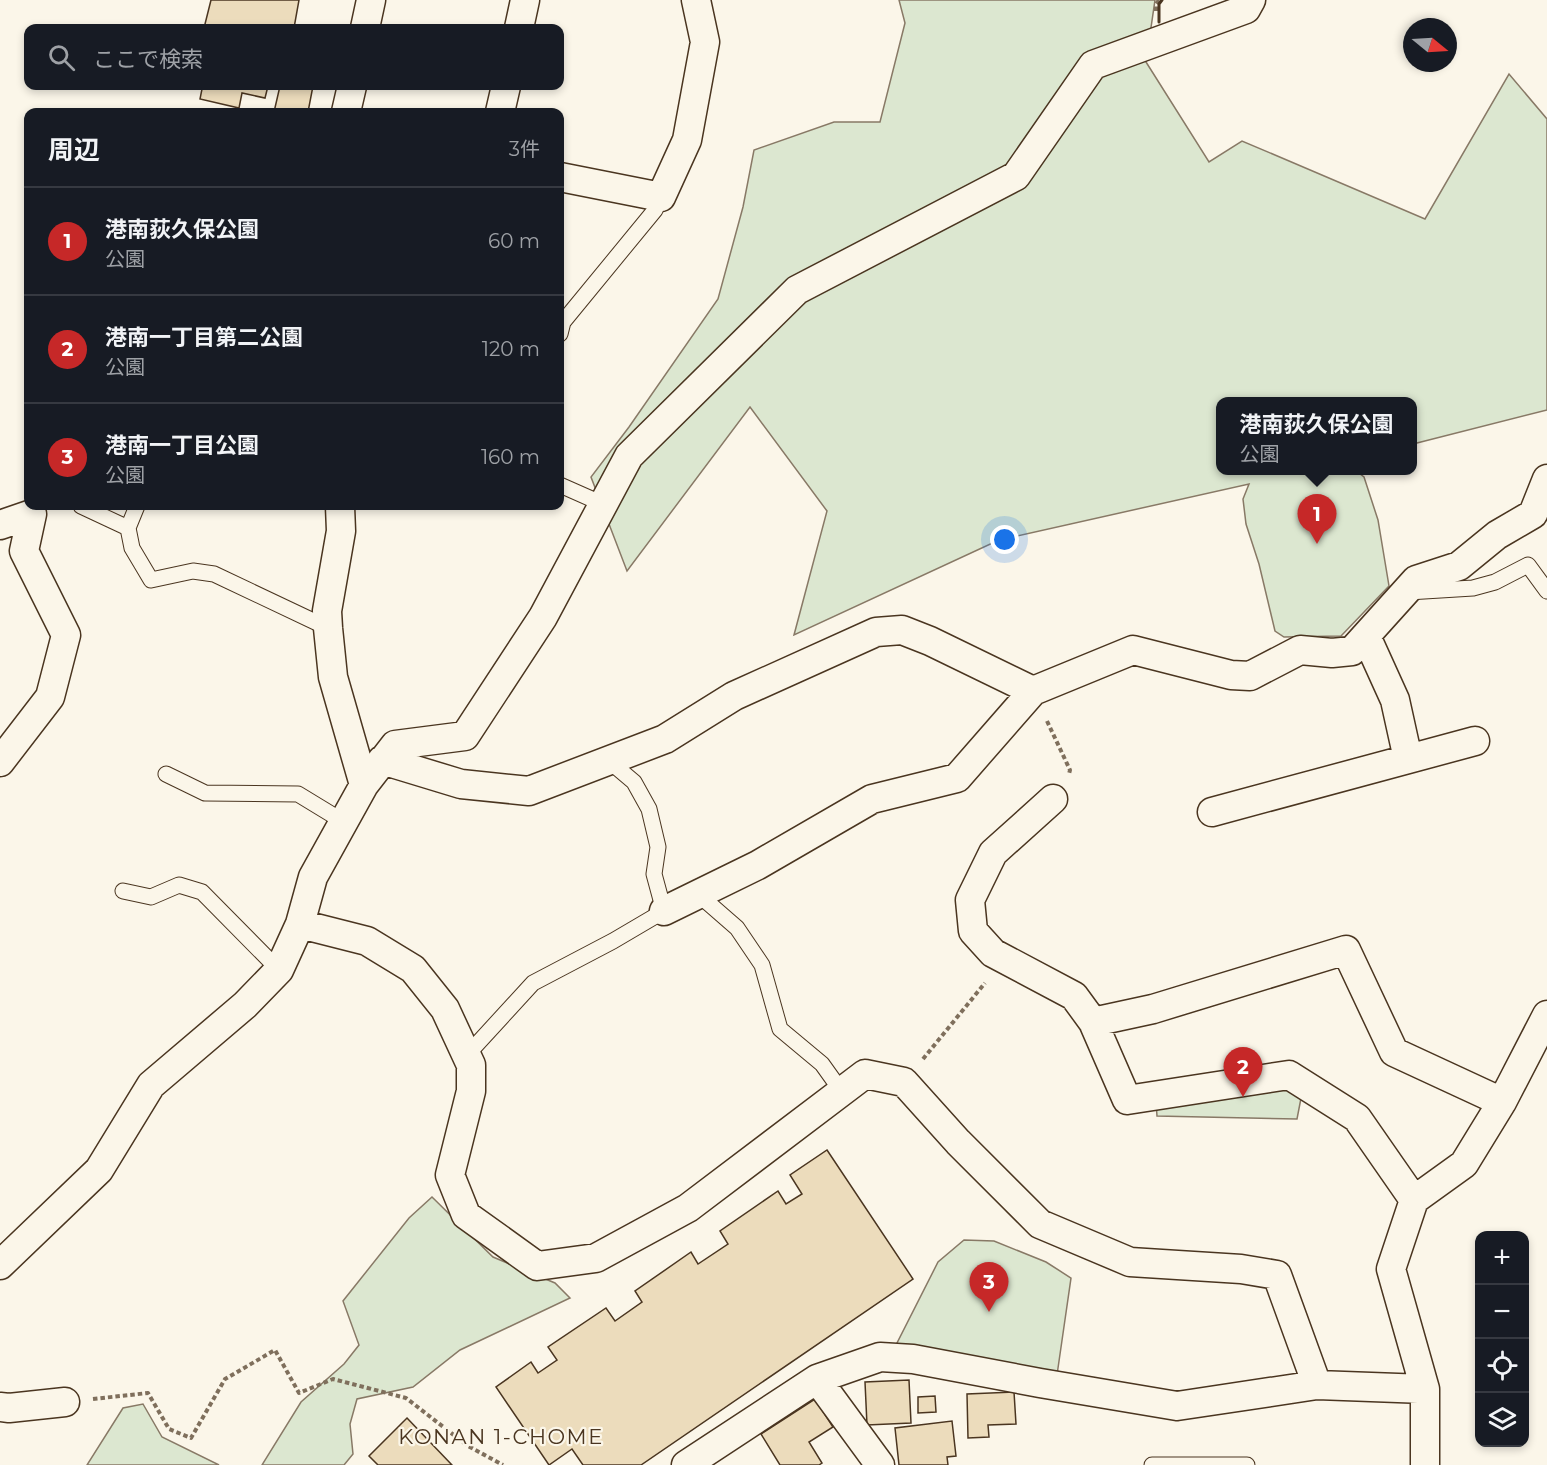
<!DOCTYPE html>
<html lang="ja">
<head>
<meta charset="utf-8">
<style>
  body { margin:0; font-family:Montserrat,"Noto Sans JP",sans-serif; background:#20242c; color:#f1f3f6 }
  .controls { position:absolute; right:18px; bottom:18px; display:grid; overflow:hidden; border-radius:12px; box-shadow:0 3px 9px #0003 }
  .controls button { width:54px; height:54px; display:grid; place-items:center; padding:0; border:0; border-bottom:2px solid #363941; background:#171b24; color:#f1f3f6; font:30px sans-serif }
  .compass { position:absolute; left:1403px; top:18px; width:54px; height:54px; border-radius:50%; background:#171b24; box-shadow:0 3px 9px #0003; rotate:108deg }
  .you { position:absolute; left:1005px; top:540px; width:21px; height:21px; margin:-15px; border:4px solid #fff; border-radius:50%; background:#1a73e8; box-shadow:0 0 0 9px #1a73e833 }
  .badge { display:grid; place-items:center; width:39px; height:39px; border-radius:50%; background:#c62828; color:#fff; font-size:20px; font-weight:700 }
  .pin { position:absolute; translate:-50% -50px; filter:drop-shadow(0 2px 3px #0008) }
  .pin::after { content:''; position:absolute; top:32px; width:21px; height:18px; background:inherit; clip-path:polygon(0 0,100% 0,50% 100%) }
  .popup { position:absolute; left:1216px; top:397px; width:201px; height:78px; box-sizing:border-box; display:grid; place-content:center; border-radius:12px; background:#171b24; filter:drop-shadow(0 2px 4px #0005); font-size:20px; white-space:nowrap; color:#9ea1a6 }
  .popup b { font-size:22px; color:#f1f3f6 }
  .popup::after { content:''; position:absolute; left:50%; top:100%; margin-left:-12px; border:12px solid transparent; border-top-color:#171b24 }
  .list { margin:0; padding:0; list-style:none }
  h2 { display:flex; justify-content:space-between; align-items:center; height:78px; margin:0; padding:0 24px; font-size:26px }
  h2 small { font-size:20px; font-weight:400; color:#9ea1a6 }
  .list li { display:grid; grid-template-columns:39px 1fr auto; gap:18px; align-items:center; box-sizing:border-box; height:108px; padding:0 24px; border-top:2px solid #363941 }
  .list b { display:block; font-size:22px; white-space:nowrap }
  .list p { margin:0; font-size:20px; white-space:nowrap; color:#9ea1a6 }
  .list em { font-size:20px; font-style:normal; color:#9ea1a6 }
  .icon { flex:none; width:33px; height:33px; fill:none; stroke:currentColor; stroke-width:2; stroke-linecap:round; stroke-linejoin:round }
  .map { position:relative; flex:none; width:1547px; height:1465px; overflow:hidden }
  .search { position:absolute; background:#171b24; box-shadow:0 3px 9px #0003; left:24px; top:24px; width:540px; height:66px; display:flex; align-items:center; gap:15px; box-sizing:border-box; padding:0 21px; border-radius:12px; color:#9ea1a6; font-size:22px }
  .panel { position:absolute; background:#171b24; box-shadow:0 3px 9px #0003; left:24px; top:108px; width:540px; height:402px; border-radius:12px }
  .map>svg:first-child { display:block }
  .green { fill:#dce7d0; stroke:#887966; stroke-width:1.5 }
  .building { fill:#ecdcbc; stroke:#4a3520; stroke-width:1.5 }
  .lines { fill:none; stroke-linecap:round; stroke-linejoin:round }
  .service-casing { stroke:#4a3520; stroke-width:17 }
  .minor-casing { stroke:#4a3520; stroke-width:31 }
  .path { stroke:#7f6f5c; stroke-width:4; stroke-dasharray:4.5 3; stroke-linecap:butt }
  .service { stroke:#fbf6e9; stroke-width:15 }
  .minor { stroke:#fbf6e9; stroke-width:28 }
  .wall { stroke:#4a3520; stroke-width:3 }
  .labels { text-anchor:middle; stroke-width:4.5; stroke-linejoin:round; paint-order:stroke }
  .neighbourhood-label { font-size:21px; letter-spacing:1.5px; fill:#4a3520; stroke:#fbf6e9 }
</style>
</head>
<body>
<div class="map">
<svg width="1547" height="1465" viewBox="0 0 1547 1465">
  <rect width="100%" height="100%" fill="#fbf6e9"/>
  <path class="green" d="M899 0H1155L1146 62 1209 162 1242 141 1425 219 1509 74 1547 119V410L1413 444V402H1221V470H1355L1364 477 1378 520 1389 586 1341 636 1284 637 1275 631 1259 564 1246 524 1243 499 1249 484 999 540 794 635 827 511 750 407 627 571 591 477 629 427 718 299 743 207 754 150 834 122H880L905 23Z
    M1285 1082 1302 1093 1297 1119 1157 1116 1156 1102Z
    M432 1197 493 1257 555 1283 570 1298 460 1350 413 1387 357 1399 350 1424 353 1454 344 1465H262L301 1402 344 1364 359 1345 343 1301 409 1218Z
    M964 1240 994 1241 1046 1262 1071 1278 1057 1375 895 1347 938 1262Z
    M143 1404 162 1437 219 1465H87L123 1408Z"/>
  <path class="building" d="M211 0H299L294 28H204Z
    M191 86H268L265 98 242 93 239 108 200 99 202 89Z
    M280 86H313L308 112H274Z
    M827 1150 913 1279 641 1465H583L572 1449 549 1465 496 1387 531 1362 538 1373 557 1360 548 1347 606 1308 615 1321 642 1302 635 1291 691 1252 698 1264 728 1244 720 1231 778 1191 786 1204 802 1194 790 1175Z
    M909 1380 911 1423 867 1425 865 1382Z
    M1014 1392 1016 1424 988 1425 989 1437 968 1438 967 1394Z
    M935 1396 936 1412 918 1413V1397Z
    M815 1399 833 1427 809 1442 822 1463 819 1465H780L761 1434Z
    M407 1418 452 1465H378L369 1456Z
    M952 1421 956 1456 947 1457 948 1465H899L895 1428Z"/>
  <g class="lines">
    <g class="service-casing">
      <path id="service" d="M560 334 563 322 655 210 661 197
        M560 485 603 504
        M81 506 128 528 132 548 151 580 193 571 214 574 328 628
        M128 528 137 506
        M1408 592 1473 588 1495 582 1528 565 1547 591
        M166 774 205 793 298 794 344 822
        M123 891 151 897 179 885 202 892 279 970
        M698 894 737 928 762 965 780 1029 822 1064 842 1092
        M467 1055 533 983 613 941 664 911 654 874 658 847 649 809 634 782 608 760
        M1152 1465H1247"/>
    </g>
    <g class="minor-casing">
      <path id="minor" d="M365 28 371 0
        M519 28 525 0
        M346 112 352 86
        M500 112 506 86
        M560 177 661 197 687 140 705 42 696 0
        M340 506 341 531 327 611 328 628 333 677 364 785
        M0 525 32 514 24 551 66 635 50 697 0 762
        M1366 636 1395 700 1408 759
        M382 760 461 784 529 791 665 739 734 696 876 632 902 630 930 641 1033 691
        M1053 799 993 853 970 900 973 931 993 953 1074 996 1093 1022 1127 1100 1289 1075 1357 1118 1414 1200
        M1212 812 1475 741
        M664 911 758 865 872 799 957 778 1033 691 1133 650 1231 675 1250 676 1300 650 1332 653 1352 651 1416 580 1459 566 1497 535 1533 514 1547 479
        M300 924 367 941 413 969 445 1009 471 1065V1091L450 1175 466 1215 537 1266 596 1258 688 1208 865 1074 904 1082 958 1142 1040 1224 1130 1262 1241 1269 1277 1275 1317 1385
        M1093 1022 1153 1009 1346 950 1394 1052 1502 1102
        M0 1265 99 1170 151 1085 245 1005 279 970 300 924 313 877 364 785 395 745 465 736 543 617 629 456 797 290 1016 176 1093 65 1246 9 1251 0
        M817 1379 880 1465
        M0 1407 9 1408 65 1402
        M686 1465 817 1379 880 1357 913 1359 1040 1383 1177 1406 1317 1385 1425 1389
        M1425 1465V1389L1391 1269 1414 1200 1464 1164 1502 1102 1547 1015"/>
    </g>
    <path class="path" d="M1156 11V4L1159 0
      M1047 721 1070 770 1069 774
      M923 1059 985 983
      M93 1399 148 1393 169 1429 191 1438 225 1379 275 1350 299 1393 333 1379 406 1398 468 1446 503 1465"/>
    <use href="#service" class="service"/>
    <use href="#minor" class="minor"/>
    <path class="wall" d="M1159 22V4L1162 0"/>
  </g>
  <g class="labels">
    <g class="neighbourhood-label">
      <text x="501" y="1444">KONAN 1-CHOME</text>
    </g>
  </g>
</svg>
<div class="controls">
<button>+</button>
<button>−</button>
<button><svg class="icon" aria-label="locate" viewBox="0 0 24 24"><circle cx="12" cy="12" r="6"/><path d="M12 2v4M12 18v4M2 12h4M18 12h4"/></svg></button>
<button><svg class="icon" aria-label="layers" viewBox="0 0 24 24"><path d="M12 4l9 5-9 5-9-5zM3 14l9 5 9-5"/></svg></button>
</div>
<svg class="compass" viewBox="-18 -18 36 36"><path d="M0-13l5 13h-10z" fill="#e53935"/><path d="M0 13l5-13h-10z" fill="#9ea1a6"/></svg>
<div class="you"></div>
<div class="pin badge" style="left:1317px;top:544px">1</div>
<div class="popup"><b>港南荻久保公園</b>公園</div>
<div class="pin badge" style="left:1243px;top:1097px">2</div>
<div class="pin badge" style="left:989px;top:1312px">3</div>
<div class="search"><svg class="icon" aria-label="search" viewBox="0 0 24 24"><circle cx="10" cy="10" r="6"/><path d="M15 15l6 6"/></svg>ここで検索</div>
<section class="panel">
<h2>周辺<small>3件</small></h2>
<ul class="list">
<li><span class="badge">1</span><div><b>港南荻久保公園</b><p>公園</p></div><em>60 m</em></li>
<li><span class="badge">2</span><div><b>港南一丁目第二公園</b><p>公園</p></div><em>120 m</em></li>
<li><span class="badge">3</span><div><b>港南一丁目公園</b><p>公園</p></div><em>160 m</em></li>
</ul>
</section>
</div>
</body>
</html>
